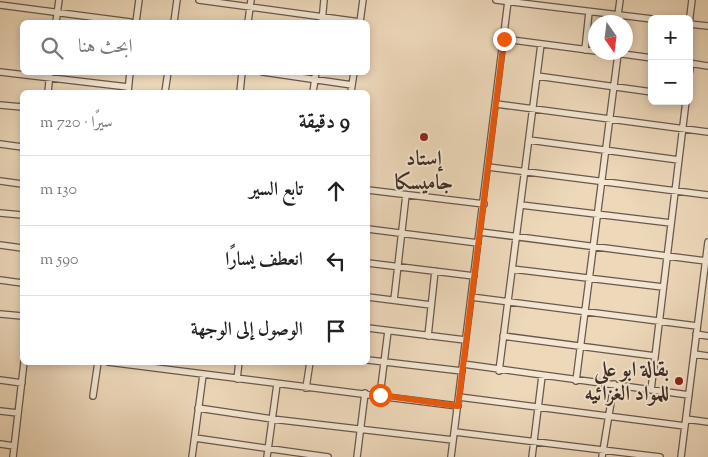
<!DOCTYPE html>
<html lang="ar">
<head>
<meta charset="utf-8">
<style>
  body { margin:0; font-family:"Sorts Mill Goudy",Amiri,serif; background:#f6f6f6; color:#222; direction:rtl }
  .controls { position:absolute; right:15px; top:15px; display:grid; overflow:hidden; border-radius:8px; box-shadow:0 2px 8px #0003 }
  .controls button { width:45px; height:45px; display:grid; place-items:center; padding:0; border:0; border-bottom:1px solid #e0e0e0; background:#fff; color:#222; font:25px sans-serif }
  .compass { position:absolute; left:588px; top:15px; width:45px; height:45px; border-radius:50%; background:#fff; box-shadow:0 2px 8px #0003; rotate:166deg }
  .stop { position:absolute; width:15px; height:15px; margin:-11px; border:4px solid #ea580c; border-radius:50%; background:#fff }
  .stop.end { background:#ea580c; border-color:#fff; box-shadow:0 1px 5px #0008 }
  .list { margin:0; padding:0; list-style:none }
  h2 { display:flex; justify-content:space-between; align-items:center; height:65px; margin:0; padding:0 20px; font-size:21px }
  h2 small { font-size:16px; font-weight:400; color:#767676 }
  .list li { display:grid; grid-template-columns:32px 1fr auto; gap:15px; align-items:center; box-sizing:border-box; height:70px; padding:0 20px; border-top:1px solid #e0e0e0 }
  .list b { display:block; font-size:19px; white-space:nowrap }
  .list em { font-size:16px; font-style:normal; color:#767676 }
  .icon { flex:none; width:28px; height:28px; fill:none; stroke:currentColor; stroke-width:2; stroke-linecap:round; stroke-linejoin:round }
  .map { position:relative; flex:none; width:708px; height:457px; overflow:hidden; direction:ltr }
  .search { position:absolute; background:#fff; box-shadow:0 2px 8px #0003; left:20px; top:20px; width:350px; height:55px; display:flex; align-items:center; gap:12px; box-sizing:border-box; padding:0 18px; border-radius:8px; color:#767676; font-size:19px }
  .panel { position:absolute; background:#fff; box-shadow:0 2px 8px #0003; left:20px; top:90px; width:350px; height:275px; border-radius:8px; direction:rtl }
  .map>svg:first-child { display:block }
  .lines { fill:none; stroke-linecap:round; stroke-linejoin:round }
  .minor-casing { stroke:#6b584c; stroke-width:8 }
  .minor { stroke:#f3e6d2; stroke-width:5.5 }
  .route { stroke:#ea580c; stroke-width:6 }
  .poi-dot { fill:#8f2418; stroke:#f3e6d2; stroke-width:2 }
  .labels { text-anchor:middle; stroke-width:4; stroke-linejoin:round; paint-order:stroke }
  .poi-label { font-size:21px; font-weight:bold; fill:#402e27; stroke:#f3e6d2 }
</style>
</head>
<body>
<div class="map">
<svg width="708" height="457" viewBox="0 0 708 457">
  <rect width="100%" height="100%" fill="#edd8ba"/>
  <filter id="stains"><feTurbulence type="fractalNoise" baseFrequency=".004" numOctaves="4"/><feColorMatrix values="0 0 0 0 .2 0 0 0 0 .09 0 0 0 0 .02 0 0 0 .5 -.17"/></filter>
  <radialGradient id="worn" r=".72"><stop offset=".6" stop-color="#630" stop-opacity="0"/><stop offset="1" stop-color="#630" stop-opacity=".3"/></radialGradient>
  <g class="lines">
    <g class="minor-casing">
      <path id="minor" d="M199 0 360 22
        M496 0 652 19
        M0 5 130 22
        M618 15 620 0
        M56 22 59 0
        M136 22 139 0
        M174 22 177 0
        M248 22 251 0
        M322 22 324 0
        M360 22 363 0
        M689 24 692 0
        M689 24 708 26
        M504 39 596 51
        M585 50 589 12
        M608 52 652 58
        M689 63 708 66
        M0 72 128 87
        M263 72 352 85
        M689 74 691 63
        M537 76 652 92
        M48 92 50 72
        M128 92 130 72
        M165 92 168 72
        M240 92 242 72
        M313 92 316 72
        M351 92 354 72
        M496 104 708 132
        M0 105 22 107
        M529 140 679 160
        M0 144 22 147
        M488 167 708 195
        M0 181 22 184
        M368 190 484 204
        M521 205 671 223
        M0 213 22 215
        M368 229 478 243
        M480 232 706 261
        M0 245 22 248
        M368 263 474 276
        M512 269 663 287
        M0 280 22 283
        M368 297 431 305
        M471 297 697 326
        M394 300 406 195
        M0 314 22 316
        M368 328 465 340
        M696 334 708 336
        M428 336 435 271
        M503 336 655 356
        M694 354 708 356
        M368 360 462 371
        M108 362 458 406
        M463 364 689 395
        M499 371 541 44
        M237 379 239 362
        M0 380 22 383
        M576 381 618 54
        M306 388 310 362
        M651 390 686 101
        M380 395 388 331
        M93 396 98 362
        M459 397 685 426
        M198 408 272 419 453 440
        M0 411 18 413
        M686 419 708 422
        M455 432 660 457
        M195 438 328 457
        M0 444 14 446
        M13 457 24 362
        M192 457 203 375
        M267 457 277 384
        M357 457 365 393
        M451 457 508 1
        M532 457 542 376
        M602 457 614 384
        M681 457 708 242"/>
    </g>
    <use href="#minor" class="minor"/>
  </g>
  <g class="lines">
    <path class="route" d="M380 395 458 406 504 39"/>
  </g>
  <g class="poi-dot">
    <circle cx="424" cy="137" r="5"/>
    <circle cx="679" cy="381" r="5"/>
  </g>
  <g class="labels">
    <g class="poi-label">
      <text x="424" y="165">إستاد<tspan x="424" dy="24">جاميسكا</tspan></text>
      <text x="669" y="376" text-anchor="end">بقالة ابو علي<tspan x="669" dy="24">للمواد الغزائيه</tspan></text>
    </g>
  </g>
  <rect width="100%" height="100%" filter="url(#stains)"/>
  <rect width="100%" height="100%" fill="url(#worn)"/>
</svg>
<div class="controls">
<button>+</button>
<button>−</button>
</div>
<svg class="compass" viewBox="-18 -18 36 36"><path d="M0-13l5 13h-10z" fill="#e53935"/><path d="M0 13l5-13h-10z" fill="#767676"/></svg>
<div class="stop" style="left:380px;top:395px"></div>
<div class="stop end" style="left:504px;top:39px"></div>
<div class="search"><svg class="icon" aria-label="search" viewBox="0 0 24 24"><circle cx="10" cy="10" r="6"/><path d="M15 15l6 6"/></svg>ابحث هنا</div>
<section class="panel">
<h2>9 دقيقة<small>سيرًا · 720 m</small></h2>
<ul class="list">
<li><svg class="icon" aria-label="ahead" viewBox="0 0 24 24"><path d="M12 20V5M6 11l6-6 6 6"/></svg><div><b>تابع السير</b></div><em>130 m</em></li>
<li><svg class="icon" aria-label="left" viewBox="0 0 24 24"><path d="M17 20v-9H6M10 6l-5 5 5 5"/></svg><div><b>انعطف يسارًا</b></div><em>590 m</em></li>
<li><svg class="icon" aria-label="arrive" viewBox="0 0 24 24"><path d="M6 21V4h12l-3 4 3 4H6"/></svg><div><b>الوصول إلى الوجهة</b></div></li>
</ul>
</section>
</div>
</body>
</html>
